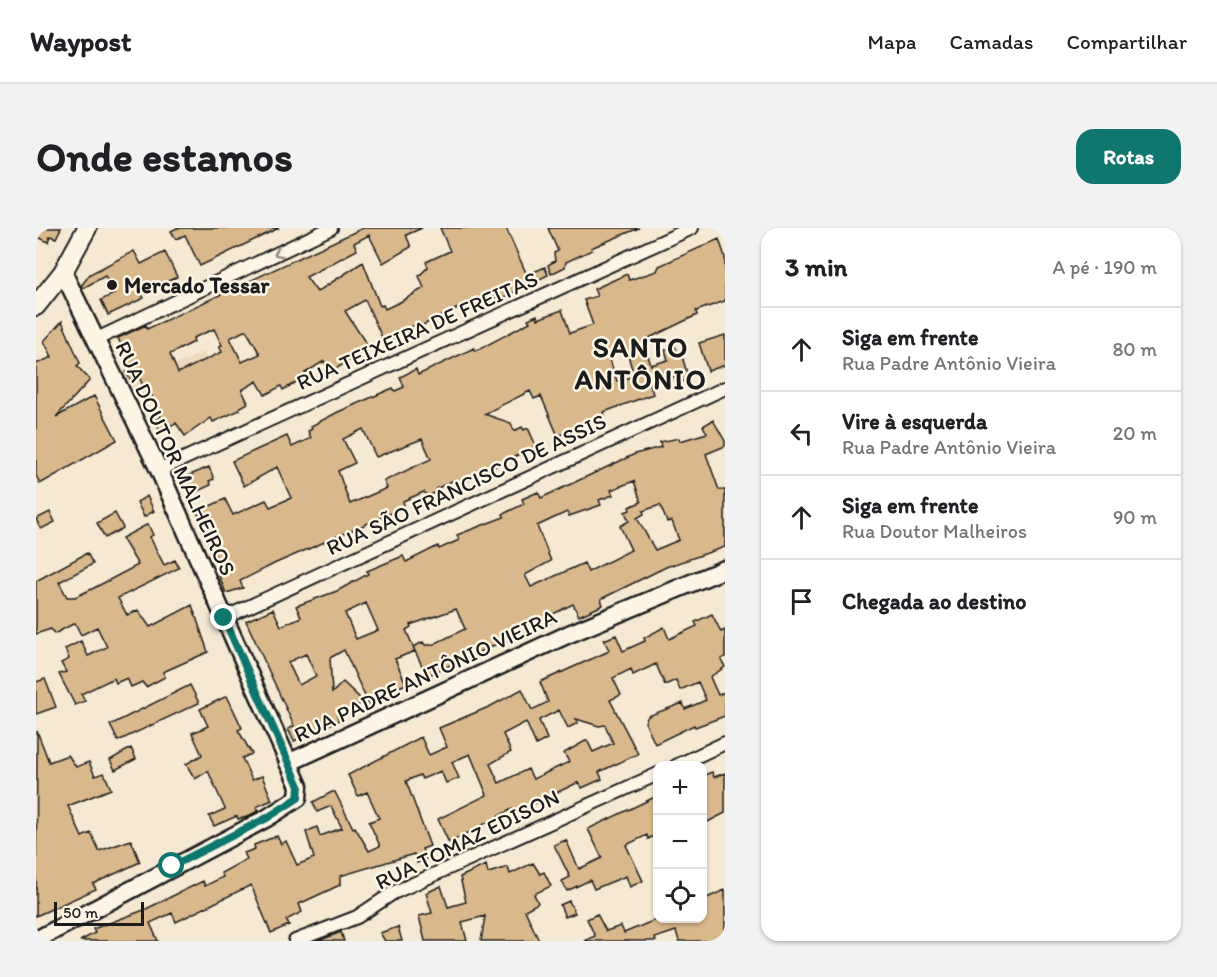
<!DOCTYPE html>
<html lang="pt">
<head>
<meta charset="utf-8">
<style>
  body { margin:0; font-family:Itim,sans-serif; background:#f2f2f2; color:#202124 }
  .controls { position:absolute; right:18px; bottom:18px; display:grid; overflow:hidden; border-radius:12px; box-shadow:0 2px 4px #0004 }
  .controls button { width:54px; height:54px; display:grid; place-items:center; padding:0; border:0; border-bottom:2px solid #e0e0e0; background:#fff; color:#202124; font:30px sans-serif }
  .scale { position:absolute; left:18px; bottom:15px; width:90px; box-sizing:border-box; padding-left:6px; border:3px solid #1c1c1c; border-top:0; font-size:16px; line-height:21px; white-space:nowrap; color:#1c1c1c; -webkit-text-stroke:4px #fcf5e5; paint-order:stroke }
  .stop { position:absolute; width:18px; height:18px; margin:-14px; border:4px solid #0f766e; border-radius:50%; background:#fff }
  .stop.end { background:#0f766e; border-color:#fff; box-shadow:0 2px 6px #0008 }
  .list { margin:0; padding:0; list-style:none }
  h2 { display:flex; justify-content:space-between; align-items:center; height:78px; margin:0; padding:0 24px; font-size:26px }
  h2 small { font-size:20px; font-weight:400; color:#757577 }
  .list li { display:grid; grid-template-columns:39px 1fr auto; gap:18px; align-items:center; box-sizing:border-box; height:84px; padding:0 24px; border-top:2px solid #e0e0e0 }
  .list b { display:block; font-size:22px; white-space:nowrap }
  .list p { margin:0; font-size:20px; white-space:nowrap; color:#757577 }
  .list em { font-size:20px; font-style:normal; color:#757577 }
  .icon { flex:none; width:33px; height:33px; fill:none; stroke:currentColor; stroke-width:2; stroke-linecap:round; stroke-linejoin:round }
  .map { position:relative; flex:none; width:689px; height:713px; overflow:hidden; border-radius:18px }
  header { display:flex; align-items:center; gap:36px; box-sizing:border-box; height:84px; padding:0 30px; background:#fff; border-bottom:2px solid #e0e0e0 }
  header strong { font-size:28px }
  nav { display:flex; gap:33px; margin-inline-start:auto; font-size:21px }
  .intro { display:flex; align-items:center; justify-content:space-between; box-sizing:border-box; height:144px; padding:0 36px }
  h1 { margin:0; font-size:42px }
  .button { padding:15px 27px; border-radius:18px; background:#0f766e; color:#fff; font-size:21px; font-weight:700 }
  main { display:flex; gap:36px; padding:0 36px }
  aside { flex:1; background:#fff; border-radius:18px; box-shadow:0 2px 4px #0004 }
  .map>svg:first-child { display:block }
  .built { fill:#eddabe }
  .building { fill:#d9b88c; stroke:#1c1c1c; stroke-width:1.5; fill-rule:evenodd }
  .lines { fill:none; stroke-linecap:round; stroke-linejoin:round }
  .minor-casing { stroke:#1c1c1c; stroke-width:16 }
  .tertiary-casing { stroke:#1c1c1c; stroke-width:21 }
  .secondary-casing { stroke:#1c1c1c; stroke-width:22 }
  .minor { stroke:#fcf5e5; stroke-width:12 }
  .tertiary { stroke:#fcf5e5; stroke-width:16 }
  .secondary { stroke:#fcf5e5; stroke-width:18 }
  .oneway { stroke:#97938b }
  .route { stroke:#0f766e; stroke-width:8 }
  .poi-dot { fill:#1c1c1c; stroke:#fcf5e5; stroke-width:2 }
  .labels { text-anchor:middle; stroke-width:5; stroke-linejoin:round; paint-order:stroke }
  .poi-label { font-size:22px; font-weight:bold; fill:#1c1c1c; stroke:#fcf5e5; text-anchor:start }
  .street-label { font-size:22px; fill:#1c1c1c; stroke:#fcf5e5 }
  .district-label { font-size:28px; font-weight:bold; letter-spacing:1.5px; fill:#1c1c1c; stroke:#fcf5e5 }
</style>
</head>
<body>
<header>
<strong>Waypost</strong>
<nav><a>Mapa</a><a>Camadas</a><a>Compartilhar</a></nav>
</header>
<div class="intro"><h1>Onde estamos</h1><a class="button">Rotas</a></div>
<main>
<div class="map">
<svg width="689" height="713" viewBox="0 0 689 713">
  <rect width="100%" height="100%" fill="#f5e9d3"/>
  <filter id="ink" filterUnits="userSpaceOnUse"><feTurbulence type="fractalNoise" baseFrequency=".0167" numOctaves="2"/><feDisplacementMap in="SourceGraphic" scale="12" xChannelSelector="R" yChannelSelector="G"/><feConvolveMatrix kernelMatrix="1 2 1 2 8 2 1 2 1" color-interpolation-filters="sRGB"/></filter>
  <g filter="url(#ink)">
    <path class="built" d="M168 124 175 139 102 172 95 156Z"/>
    <path class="building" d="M0 0H25L20 10 14 8 12 14 0 8Z
      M141 0H243L164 38 149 7 140 11 135 3Z
      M327 0H386L370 7 375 19 347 35 333 7 318 15 321 22 270 49 281 64 327 34 344 78 347 77 349 81 366 73 388 60 383 48 392 39 390 34 414 23 404 0H470L491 47 509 39 512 47 460 73 458 66 445 69 385 98 384 96 377 98 357 107 359 111 349 116 329 72 309 83 333 120 295 144 288 133 269 145 271 148 247 162 245 158 229 167 221 153 206 162 212 175 203 180 204 182 177 194 175 190 149 208 140 195 124 203 119 192 125 189 114 164 111 166 103 149 95 153 90 144 96 141 82 110 110 97 111 101ZM178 101 186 117 183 118 186 124 142 145 134 126 158 114 157 110ZM210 102 224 126 206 134 194 110Z
      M512 0H603L555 20 556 22 530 34 529 39 515 46 512 37 519 33 518 25 522 23Z
      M683 11 689 29V73L660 83 661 87 607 113 615 137 632 132 629 122 639 118 643 129 646 128 653 152 640 155 638 148 614 156 617 166 568 184 569 188 522 208 505 168 498 171 494 163 448 186 475 195 478 203 486 199 488 202 492 200 500 218 432 252 420 255 418 252 400 261 401 264 392 268 388 264 367 273 368 277 365 281 240 335 204 353 207 360 190 365 183 348 188 346 167 303 169 302 161 284 189 271 197 287 230 272 234 279 255 270 241 239 208 258 196 233 251 208 256 219 275 210 272 203 276 201 275 198 302 184 357 160 359 163 368 159 364 149 380 141 382 147 438 120 440 123 494 94 492 91 501 87 502 91 526 82 534 105 557 97 548 72 561 68 558 61 591 46 593 52 621 43 623 38ZM590 120 598 148 581 153 573 129ZM327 201 340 229 386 211 395 231 348 253 351 260 314 276 302 243 319 235 307 211Z
      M98 23 105 36 129 24 141 49 105 65 108 70 72 87 65 72 78 66 69 48 47 60 45 58 54 46Z
      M26 93 44 135 41 138 54 152 20 189 58 168 81 212 4 256 0 247V136L16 129 8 113Z
      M689 107V137L672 143 663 115Z
      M677 192 689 213V218L670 226 683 262H689V319L630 339 565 371 567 377 543 388 537 376 513 388 516 393 508 398 456 418 391 448 377 419 387 414 389 417H396L429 401 420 381 374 397 375 399 370 402 379 423 359 431 370 456 356 462 358 466 333 477 308 422 294 430 296 465 307 454 327 473 314 484 301 487 303 492 258 513 252 501 258 498 210 393 237 381 245 398 265 389 260 378 301 363 332 346 331 343 367 328 370 334 402 318 403 321 423 312 421 307 468 289 467 286 488 276 486 271 502 264 505 270 599 226 625 219 624 214 643 210 644 213 671 205 667 198ZM598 253 605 274 593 279 594 282 589 284 593 293 584 298 595 322 552 344 548 335 495 359 489 347 515 333 501 298 531 284 533 288 565 277 563 272 577 267 575 262ZM624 277 631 294 636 293 643 312 619 322 601 290 608 286 607 283ZM330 375 342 402 320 411 309 385ZM270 426 280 448 263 457 252 434Z
      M173 239 178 251 173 253 175 257 155 266 147 250Z
      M111 268 118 283 108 289 101 274Z
      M14 284 19 294 5 301 0 291Z
      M79 285 87 300 69 310 61 295Z
      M112 296 117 307 114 309 128 337 139 332 143 340 82 370 91 387 102 382 114 399 156 377 172 424 127 444 129 449 110 459 106 454 95 459 91 450 80 455 78 450 45 466 49 473 39 477 23 446 30 444 25 435 33 431 29 421 45 413 52 428 71 419 61 399 45 407 39 395 18 406 15 401 0 406V353L51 325 57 336 23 354 31 369H39L56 361 102 337 86 310Z
      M676 386 685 404 689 402V429L685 431 689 439 674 449 682 467 689 464V488L659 499 658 497 619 516 609 494 612 488 647 475 649 481 670 472 662 454 644 462 640 452 629 457 620 436 597 447 595 441 577 450 585 467 574 472 602 526 563 544 566 551 546 560 543 554 478 585 476 581 413 615 402 591 451 567 434 526 416 534 423 550 410 555 405 543 386 551 384 547 370 553 394 618 386 621 390 631 381 635 378 626 304 648V657L263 676 266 684 250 692 253 697 235 705 215 657 140 694 136 685 114 695 122 713H44L59 705 57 701 108 682 167 653 169 658 187 649 185 645 211 631 208 625 219 621 218 617 241 608 245 616 250 613 261 637 278 630 270 604 281 599 284 608 306 600 295 578 281 584 277 574 296 564H299L317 600 319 599 333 623 344 618 333 594 343 590 331 564 322 568 312 547 385 509 393 527 411 519 403 500 455 478 486 461 496 482 512 474 504 454 571 424 573 422 568 412 580 407 587 423 609 413 608 410 628 399 633 411 661 398 659 394ZM523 482 532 500 542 495 540 491 563 498 569 497 577 515 557 524 551 512 528 525 533 534 497 551 492 541 463 555 454 536 475 524 467 506 490 494 500 517 511 511 503 492Z
      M9 451 20 479 0 486V454Z
      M154 457 163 475 82 513 74 497Z
      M191 468 206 500 202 502 216 526 206 530 216 552 226 548 236 572 220 579 222 583 210 589 202 591 201 588 178 598 173 588 189 581 172 543 159 551 150 536 166 527 156 505 172 498 164 481Z
      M1 503 13 534 32 527 40 539 53 534 59 548 68 545 75 561 32 578 46 609 55 605 63 623 95 612 104 634 57 656 60 661 0 688Z
      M95 520 100 531 79 542 74 532Z
      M676 544 678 549 689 545V585L666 597V548Z
      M621 568V606L612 611 611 607 590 617 607 653 594 659 590 648 558 661 554 652 531 663 526 653 534 649 518 617 530 612 543 641 566 630 552 601Z
      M497 635 504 646 508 644 515 658 498 666 502 675 489 682 503 713H445L449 688 426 694 431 713H389L383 688 396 685 390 665 405 658 412 679 430 674 424 649 450 637 452 645 472 639 474 646Z
      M689 662V713H643L640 703 619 710 620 713H548L559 708 551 691 561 686 570 703 585 698 588 705 624 690H666V672Z
      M533 673 539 685 529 689 524 677Z
      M362 699 366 713H349L344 705Z
      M305 704 308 713H282Z"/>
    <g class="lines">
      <g class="minor-casing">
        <path id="minor" d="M61 111 295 0
          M123 242 656 0
          M188 390 689 160
          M640 538 689 515
          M259 713 321 689 357 665 622 546"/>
      </g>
      <g class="tertiary-casing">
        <path id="tertiary" d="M252 535 533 406 689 341
          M0 712 231 590 262 570 263 558 123 242 27 44"/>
      </g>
      <g class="secondary-casing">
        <path id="secondary" d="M0 78 27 44 51 0"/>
      </g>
      <use href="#minor" class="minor"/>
      <use href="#tertiary" class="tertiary"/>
      <use href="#secondary" class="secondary"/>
    </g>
    <defs><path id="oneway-chevron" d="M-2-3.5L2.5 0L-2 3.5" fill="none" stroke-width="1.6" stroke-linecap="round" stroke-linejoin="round" transform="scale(1.5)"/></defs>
    <use class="oneway" href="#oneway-chevron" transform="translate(242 25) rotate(155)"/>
  </g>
  <g class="lines" filter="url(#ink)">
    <path class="route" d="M136 638 231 590 262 570 263 558 188 390"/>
  </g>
  <circle class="poi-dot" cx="76" cy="57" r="6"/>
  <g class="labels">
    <g class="poi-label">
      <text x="88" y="65">Mercado Tessar</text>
    </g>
    <g class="street-label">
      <text transform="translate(381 102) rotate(-24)" y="8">RUA TEIXEIRA DE FREITAS</text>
      <text transform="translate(140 230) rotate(65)" y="8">RUA DOUTOR MALHEIROS</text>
      <text transform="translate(430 256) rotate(-25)" y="8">RUA SÃO FRANCISCO DE ASSIS</text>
      <text transform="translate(389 447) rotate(-25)" y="8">RUA PADRE ANTÔNIO VIEIRA</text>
      <text transform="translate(431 611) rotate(-26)" y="8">RUA TOMAZ EDISON</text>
    </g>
    <g class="district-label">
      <text x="605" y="129">SANTO<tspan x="605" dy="32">ANTÔNIO</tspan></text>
    </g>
  </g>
</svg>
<div class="controls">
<button>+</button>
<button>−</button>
<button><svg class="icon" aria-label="locate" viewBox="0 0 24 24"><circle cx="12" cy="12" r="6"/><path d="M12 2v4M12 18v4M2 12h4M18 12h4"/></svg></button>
</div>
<div class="scale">50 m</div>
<div class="stop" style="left:136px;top:638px"></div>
<div class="stop end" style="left:188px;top:390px"></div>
</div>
<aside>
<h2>3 min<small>A pé · 190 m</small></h2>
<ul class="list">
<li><svg class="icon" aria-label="ahead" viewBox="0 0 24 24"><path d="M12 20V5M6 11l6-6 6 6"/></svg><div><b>Siga em frente</b><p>Rua Padre Antônio Vieira</p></div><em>80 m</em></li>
<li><svg class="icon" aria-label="left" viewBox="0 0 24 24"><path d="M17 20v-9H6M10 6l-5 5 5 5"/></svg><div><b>Vire à esquerda</b><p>Rua Padre Antônio Vieira</p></div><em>20 m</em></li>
<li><svg class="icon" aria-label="ahead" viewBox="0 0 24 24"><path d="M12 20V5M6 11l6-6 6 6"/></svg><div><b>Siga em frente</b><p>Rua Doutor Malheiros</p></div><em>90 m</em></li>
<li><svg class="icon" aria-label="arrive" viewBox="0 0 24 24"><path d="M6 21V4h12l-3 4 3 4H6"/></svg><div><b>Chegada ao destino</b></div></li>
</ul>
</aside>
</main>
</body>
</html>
